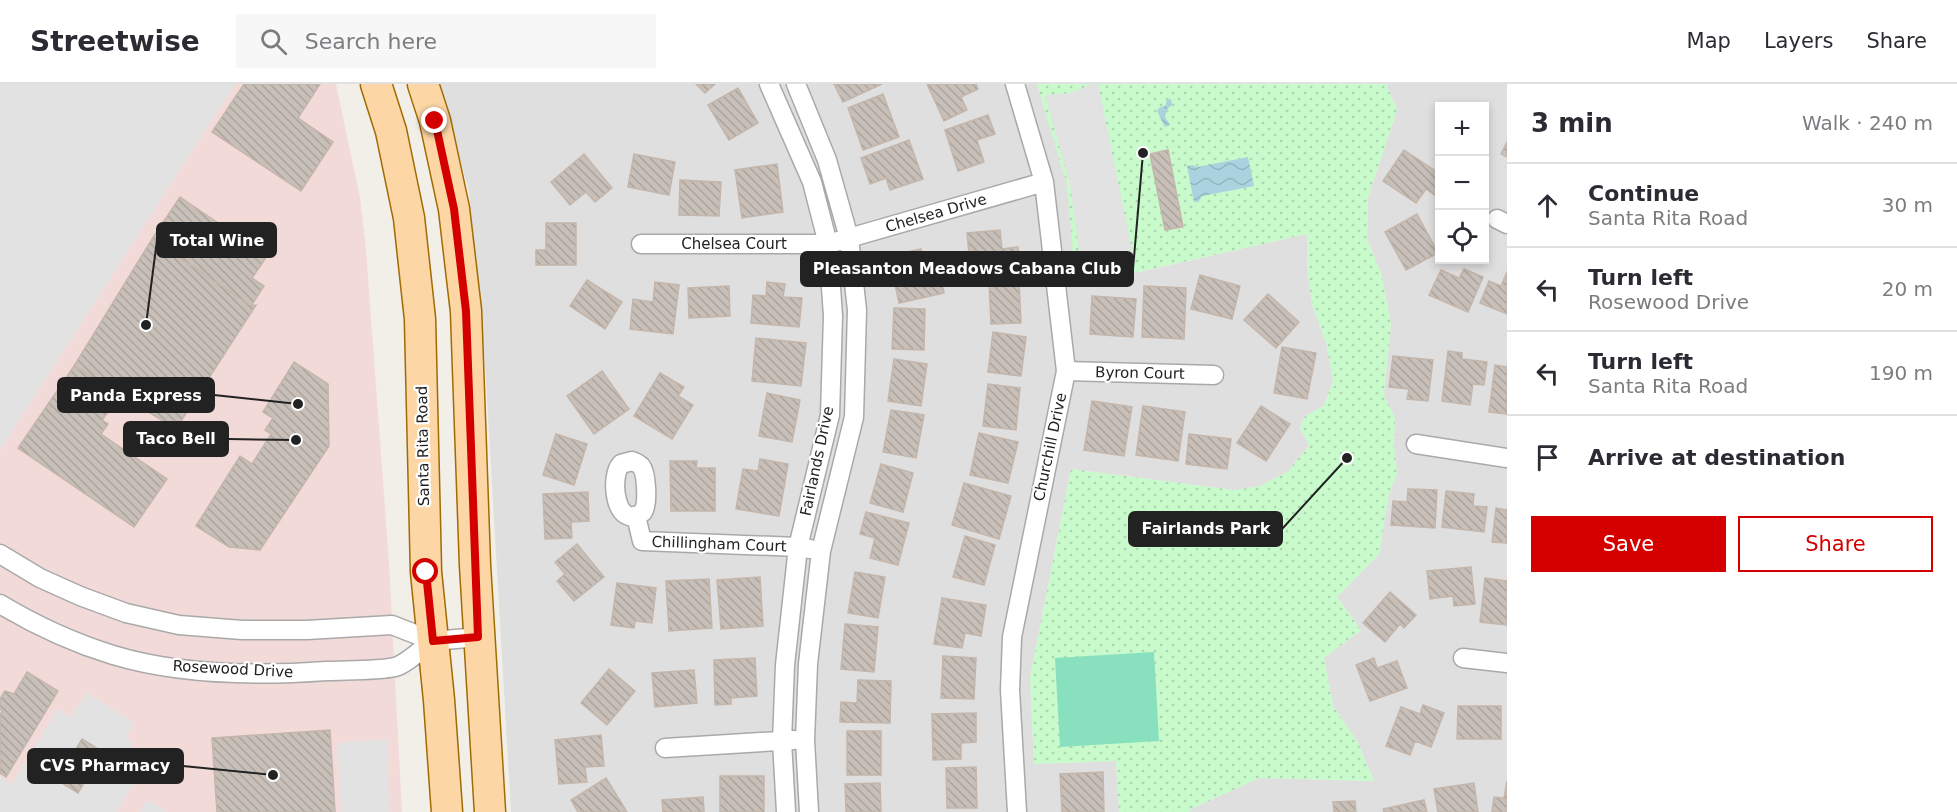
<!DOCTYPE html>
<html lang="en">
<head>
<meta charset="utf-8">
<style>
  body { margin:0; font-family:"DejaVu Sans",sans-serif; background:#f7f7f7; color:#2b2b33 }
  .controls { position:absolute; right:18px; top:18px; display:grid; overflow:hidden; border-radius:0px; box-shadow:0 3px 9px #0003 }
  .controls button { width:54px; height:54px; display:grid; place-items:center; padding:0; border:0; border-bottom:2px solid #e1e1e2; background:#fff; color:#2b2b33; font:30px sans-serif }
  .stop { position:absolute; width:18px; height:18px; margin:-14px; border:4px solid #d40000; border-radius:50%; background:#fff }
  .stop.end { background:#d40000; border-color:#fff; box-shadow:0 2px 6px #0008 }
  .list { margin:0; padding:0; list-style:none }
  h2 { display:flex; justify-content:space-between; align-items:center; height:78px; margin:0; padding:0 24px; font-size:26px }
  h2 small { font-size:20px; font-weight:400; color:#7c7c81 }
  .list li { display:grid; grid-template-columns:39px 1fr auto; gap:18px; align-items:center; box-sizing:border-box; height:84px; padding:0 24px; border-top:2px solid #e1e1e2 }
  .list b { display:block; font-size:22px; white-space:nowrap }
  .list p { margin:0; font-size:20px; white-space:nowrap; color:#7c7c81 }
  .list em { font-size:20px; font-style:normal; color:#7c7c81 }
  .actions { display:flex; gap:12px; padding:18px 24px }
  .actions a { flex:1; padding:14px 0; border:2px solid #d40000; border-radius:0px; text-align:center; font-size:21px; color:#d40000 }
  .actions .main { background:#d40000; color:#fff }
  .icon { flex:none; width:33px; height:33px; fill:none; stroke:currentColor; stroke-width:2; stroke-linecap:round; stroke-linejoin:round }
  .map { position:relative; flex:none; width:1507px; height:728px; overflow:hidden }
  header { display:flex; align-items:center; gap:36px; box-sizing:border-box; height:84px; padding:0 30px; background:#fff; border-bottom:2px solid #e1e1e2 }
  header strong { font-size:28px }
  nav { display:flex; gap:33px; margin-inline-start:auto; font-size:21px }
  .search { width:420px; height:54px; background:#f7f7f7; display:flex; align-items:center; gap:15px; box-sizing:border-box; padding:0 21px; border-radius:0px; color:#7c7c81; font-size:22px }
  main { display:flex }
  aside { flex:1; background:#fff }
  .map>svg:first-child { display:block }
  .residential { fill:#e0dfdf; fill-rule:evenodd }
  .commercial { fill:#f2dad9 }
  .park { fill:url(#park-dots) }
  .pitch { fill:#88e0be }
  .parking { fill:#e2e2e2 }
  .water { fill:url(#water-waves) }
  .building { fill:url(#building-back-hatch); stroke:#c4b6ab; stroke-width:1.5 }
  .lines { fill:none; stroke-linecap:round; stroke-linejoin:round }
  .minor-casing { stroke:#a9a9a9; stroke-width:21 }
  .primary-casing { stroke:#a06b00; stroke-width:33 }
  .minor { stroke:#fff; stroke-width:18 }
  .primary { stroke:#fcd6a4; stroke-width:30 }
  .route { stroke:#d40000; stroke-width:8 }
  .labels { text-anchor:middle; stroke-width:4.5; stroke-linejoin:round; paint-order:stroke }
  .street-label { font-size:15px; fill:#222; stroke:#fff }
  .leader { fill:none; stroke:#222; stroke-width:2 }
  .callout-dot { fill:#222; stroke:#fff; stroke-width:2 }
  .callout { fill:#222; stroke:#222; stroke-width:2 }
  .callout-label { font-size:16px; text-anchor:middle; font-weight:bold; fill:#fff }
</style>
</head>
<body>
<header>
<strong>Streetwise</strong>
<div class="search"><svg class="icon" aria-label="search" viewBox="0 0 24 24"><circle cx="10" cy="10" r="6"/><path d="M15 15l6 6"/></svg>Search here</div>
<nav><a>Map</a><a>Layers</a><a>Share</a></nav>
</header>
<main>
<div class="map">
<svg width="1507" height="728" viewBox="0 0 1507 728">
  <defs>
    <pattern id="park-dots" width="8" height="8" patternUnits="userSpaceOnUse" patternTransform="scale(1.5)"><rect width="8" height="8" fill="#c8facc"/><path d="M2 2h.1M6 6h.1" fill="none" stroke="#acd6af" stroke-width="1.8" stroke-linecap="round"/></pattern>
    <pattern id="water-waves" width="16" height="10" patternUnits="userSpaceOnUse" patternTransform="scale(1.5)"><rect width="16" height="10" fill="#aad3df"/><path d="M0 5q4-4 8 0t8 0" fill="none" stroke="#92b5bf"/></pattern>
    <pattern id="building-back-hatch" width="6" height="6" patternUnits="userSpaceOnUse" patternTransform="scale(1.5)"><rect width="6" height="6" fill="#c7bfb8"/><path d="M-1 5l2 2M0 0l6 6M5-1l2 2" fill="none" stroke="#aba49e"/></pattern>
  </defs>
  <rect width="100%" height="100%" fill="#f2efe9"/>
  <path class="residential" d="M440 0H1037L1067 100 1077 202 1307 150V184L1312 220 1326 259 1333 297 1324 322 1305 332 1300 343 1309 362 1287 388 1260 402 1234 406 1071 385 1030 594 1034 680 1116 677 1119 728H511L485 280 469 108Z
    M1386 0H1507V728H1189L1191 725 1259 694 1374 697 1357 657 1333 622 1324 574 1361 546 1337 513 1379 470 1389 410 1397 389 1394 362 1395 335 1384 311 1391 240 1382 192 1367 155 1368 114 1397 26ZM1440 22H1484V176H1440Z"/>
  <path class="commercial" d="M0 0H336L360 114 366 166 389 479 402 728H0Z"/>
  <path class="park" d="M1037 0H1386L1397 26 1368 114 1367 155 1382 192 1391 240 1384 311 1395 335 1394 362 1397 389 1389 410 1379 470 1337 513 1361 546 1324 574 1333 622 1357 657 1374 697 1259 694 1191 725 1189 728H1119L1116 677 1034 680 1030 594 1071 385 1234 406 1260 402 1287 388 1309 362 1300 343 1305 332 1324 322 1333 297 1326 259 1312 220 1307 184V150L1076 202 1067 100Z"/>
  <path class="pitch" d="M1154 568 1159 657 1060 663 1055 574Z"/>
  <path class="parking" d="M0 0H235L0 366Z
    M1092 0H1098L1134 176 1082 187 1070 101 1045 11 1070 9Z
    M87 609 134 639 127 652 132 659 130 674 144 683 117 728H0V693L12 700 58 624 70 633Z
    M387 655 389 728H341L337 659Z
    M147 716 168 728H140Z"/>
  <path class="water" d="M1171 15 1172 21 1167 25 1165 33 1170 41 1165 43 1157 27 1159 24 1165 22 1167 16Z
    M1248 73 1254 102 1202 112 1199 117 1194 118 1187 82 1192 81 1197 83Z"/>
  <path class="building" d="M244 0H320L298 34 333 58 301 107 212 48Z
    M696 0H715L705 9Z
    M834 0H882L843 18Z
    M927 0H976L978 5 961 13 967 26 944 37Z
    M738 4 758 39 729 56 708 21Z
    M883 10 899 53 863 66 848 24Z
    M988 31 995 50 977 56 984 78 958 87 945 46Z
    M1484 43 1488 44 1485 76H1484Z
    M909 56 923 95 890 106 886 94 870 100 861 74Z
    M1507 58V73L1501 70Z
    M1168 66 1183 143 1165 146 1150 70Z
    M1404 66 1440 90V107L1436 112 1426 105 1416 119 1383 97Z
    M584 70 612 104 595 118 586 108 570 121 551 98Z
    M634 70 675 78 669 111 628 103Z
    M777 80 783 128 742 134 735 86Z
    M680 96 721 98 719 132 679 131Z
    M180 113 267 172 252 194 264 202 251 222 152 155Z
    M1417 130 1438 169 1406 186 1385 148Z
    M546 139H576V181H536V166H546Z
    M1000 146 1002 165 1018 163 1021 186 971 191 967 149Z
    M152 155 251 222 256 221 176 345 74 282Z
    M921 165 924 179 937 176 944 209 899 219 889 172Z
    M1464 185 1483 193 1468 228 1429 211 1441 186 1459 194Z
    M1507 188V230L1480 219 1489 197 1501 202Z
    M1200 191 1240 202 1232 235 1191 225Z
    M587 196 622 218 605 245 570 222Z
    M1019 197 1021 239 991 240 989 198Z
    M655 198 679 201 673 250 630 245 633 215 653 218Z
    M767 198 785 200 783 213 802 214 799 243 751 239 753 211 766 212Z
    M729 202 730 232 689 234 688 204Z
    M1144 202 1186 204 1184 255 1142 253Z
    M1268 210 1299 238 1276 264 1244 236Z
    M1092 212 1136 215 1133 253 1090 250Z
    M894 224 925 225 924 266 892 265Z
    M993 248 1026 253 1021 292 988 288Z
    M756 254 806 259 801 302 752 297Z
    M1282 263 1316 269 1307 315 1274 309Z
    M1448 267 1462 269V275L1487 278 1484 301 1473 300 1470 321 1442 317Z
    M1393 272 1433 276 1428 317 1407 315 1409 305 1389 303Z
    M894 275 927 280 921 322 888 317Z
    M294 278 328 300 329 362 260 466 229 463 196 442 240 372 252 380 271 350 265 346 273 334 263 328Z
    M1495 281 1507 283V330L1489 328Z
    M74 282 120 312 102 336 108 340 101 350 167 395 134 443 18 364Z
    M602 287 629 325 594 350 567 312Z
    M660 289 684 303 678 312 693 321 672 355 634 332Z
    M988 300 1020 304 1016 346 983 342Z
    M767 309 800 316 792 358 759 352Z
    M1092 317 1132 323 1124 372 1084 366Z
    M1143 322 1185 328 1178 377 1136 371Z
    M1261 322 1290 340 1266 377 1237 359Z
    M891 326 924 331 916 374 883 368Z
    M979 349 1018 358 1008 399 970 391Z
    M556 350 587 360 574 401 543 391Z
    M1189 350 1231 355 1227 385 1186 380Z
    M760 375 788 380 779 432 736 425 743 385 758 387Z
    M670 377H697L696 384H715V427H671Z
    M881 380 913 389 903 428 870 419Z
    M964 399 1011 412 999 455 952 441Z
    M1408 405 1437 406 1435 444 1391 441 1393 417 1407 418Z
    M1446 407 1474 410 1473 422 1487 423 1484 448 1442 443Z
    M588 408 589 437 571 438 572 454 545 455 543 410Z
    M1496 424 1507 426V459L1492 458Z
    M866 428 909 439 898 481 870 474 875 454 860 450Z
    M965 452 995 461 984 501 953 493Z
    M577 460 604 493 574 517 557 497 565 490 555 478Z
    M1471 483 1475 520 1454 522 1453 512 1430 515 1427 487Z
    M855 488 885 493 878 534 848 529Z
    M760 493 763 542 721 545 717 496Z
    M1485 494 1507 497V541L1480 538Z
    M709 495 712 544 669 547 666 497Z
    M617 499 656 504 652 539 635 537 634 544 611 541Z
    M1390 508 1416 531 1404 544 1400 540 1385 558 1363 539Z
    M942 514 986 521 981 552 965 549 962 564 934 560Z
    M845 540 878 543 874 588 841 585Z
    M943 572 976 574 974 615 941 614Z
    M755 574 757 612 731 614V620L715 621 714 576Z
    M1374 574 1377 584 1397 577 1407 604 1370 617 1356 581Z
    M609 585 635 607 607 641 581 619Z
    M694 586 697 619 655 623 652 589Z
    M27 588 58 607 6 693 0 689V631L2 627 0 625V615L5 607 14 610Z
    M858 596 891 597 890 639 840 638 841 618 857 619Z
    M1423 621 1444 629 1431 663 1415 657 1410 671 1386 662 1401 623 1420 630Z
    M1458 622H1501V655H1457Z
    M976 629V658L961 659V675L933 676 932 630Z
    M330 646 335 728H217L212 654Z
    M847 647H881V691H847Z
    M601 651 604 682 585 683 587 698 559 700 555 656Z
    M82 655 103 668 78 709 57 696Z
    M976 683 977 724H947L946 684Z
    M1103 688 1104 728H1062L1060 690Z
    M720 692H764V728H720Z
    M606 694 627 728H578L571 716Z
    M1507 697V728H1492L1494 713 1504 714Z
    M880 699 881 728H846L845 700Z
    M1474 699 1478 728H1438L1434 705Z
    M703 713 704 728H663L662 716Z
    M1424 716 1427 728H1384L1383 725Z
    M1355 717 1356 728H1334L1333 718Z"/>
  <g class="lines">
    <g class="minor-casing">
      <path id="minor" d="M769 0 812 98 828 160 833 232 830 331 798 463 785 581 782 657 786 728
        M796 0 827 76 849 154 857 226 854 333 821 467 808 580 805 656 809 728
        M1015 0 1044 98 1066 287 1012 553 1010 606 1017 728
        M1497 135 1507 140
        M641 160H828L1044 98
        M1066 287 1214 291
        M1416 360 1507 374
        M632 377C636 379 638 379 641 382 647 390 648 420 643 428 615 448 609 393 621 380Z
        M636 432 642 457 798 463 810 465
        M0 470 40 494 80 512 126 529 179 541 242 546H307L392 541 433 557 479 553
        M0 520C35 541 74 559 113 571 179 591 258 592 327 587 347 586 377 587 395 583 405 581 424 563 433 557
        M1463 574 1507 579
        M665 664 794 656"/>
    </g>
    <g class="primary-casing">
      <path id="primary" d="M376 0 391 47 409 134 420 235 426 488 439 616 447 728
        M423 0 435 37 454 125 466 227 475 481 490 728"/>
    </g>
    <use href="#minor" class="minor"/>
    <use href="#primary" class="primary"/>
  </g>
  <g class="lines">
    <path class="route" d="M426 488 433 557 478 553 466 227 454 125 435 37"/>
  </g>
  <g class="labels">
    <g class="street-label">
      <text transform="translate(936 129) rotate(-16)" y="5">Chelsea Drive</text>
      <text x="734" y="165">Chelsea Court</text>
      <text transform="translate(1140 289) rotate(1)" y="5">Byron Court</text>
      <text transform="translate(423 362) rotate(-91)" y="5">Santa Rita Road</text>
      <text transform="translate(1050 363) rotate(-78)" y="5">Churchill Drive</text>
      <text transform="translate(817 377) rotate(-78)" y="5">Fairlands Drive</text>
      <text transform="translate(719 460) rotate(2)" y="5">Chillingham Court</text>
      <text transform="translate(233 585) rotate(3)" y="5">Rosewood Drive</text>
    </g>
  </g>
  <path class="leader" d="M146 241L157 156M1143 69L1133 185M298 320L214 311M296 356L228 355M1347 374L1282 445M273 691L183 682"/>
  <g class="callout-dot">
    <circle cx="146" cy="241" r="6"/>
    <circle cx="1143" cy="69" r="6"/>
    <circle cx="298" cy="320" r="6"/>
    <circle cx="296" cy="356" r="6"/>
    <circle cx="1347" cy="374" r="6"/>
    <circle cx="273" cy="691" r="6"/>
  </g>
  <g class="callout">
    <rect x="157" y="139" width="119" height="34" rx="6"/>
    <rect x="801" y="168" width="332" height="34" rx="6"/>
    <rect x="58" y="294" width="156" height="34" rx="6"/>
    <rect x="124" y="338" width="104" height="34" rx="6"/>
    <rect x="1129" y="428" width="153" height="34" rx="6"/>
    <rect x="28" y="665" width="155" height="34" rx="6"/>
  </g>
  <g class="callout-label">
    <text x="217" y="162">Total Wine</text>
    <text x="967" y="190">Pleasanton Meadows Cabana Club</text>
    <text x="136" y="317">Panda Express</text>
    <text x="176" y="360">Taco Bell</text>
    <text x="1206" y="450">Fairlands Park</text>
    <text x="105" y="687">CVS Pharmacy</text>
  </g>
</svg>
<div class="controls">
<button>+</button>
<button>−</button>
<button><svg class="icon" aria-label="locate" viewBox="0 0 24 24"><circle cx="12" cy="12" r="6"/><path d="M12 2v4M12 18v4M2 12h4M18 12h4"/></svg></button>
</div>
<div class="stop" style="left:426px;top:488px"></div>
<div class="stop end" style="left:435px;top:37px"></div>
</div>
<aside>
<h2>3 min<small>Walk · 240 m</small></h2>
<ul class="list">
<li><svg class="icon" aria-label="ahead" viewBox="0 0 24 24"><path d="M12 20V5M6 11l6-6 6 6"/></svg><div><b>Continue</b><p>Santa Rita Road</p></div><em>30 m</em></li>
<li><svg class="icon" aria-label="left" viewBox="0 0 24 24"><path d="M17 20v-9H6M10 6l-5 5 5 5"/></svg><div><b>Turn left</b><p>Rosewood Drive</p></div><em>20 m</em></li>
<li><svg class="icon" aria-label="left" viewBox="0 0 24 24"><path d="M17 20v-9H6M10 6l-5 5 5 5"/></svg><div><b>Turn left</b><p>Santa Rita Road</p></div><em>190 m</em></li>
<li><svg class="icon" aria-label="arrive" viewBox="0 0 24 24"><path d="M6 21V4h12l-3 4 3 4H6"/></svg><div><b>Arrive at destination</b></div></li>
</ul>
<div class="actions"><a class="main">Save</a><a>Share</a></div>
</aside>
</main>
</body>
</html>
